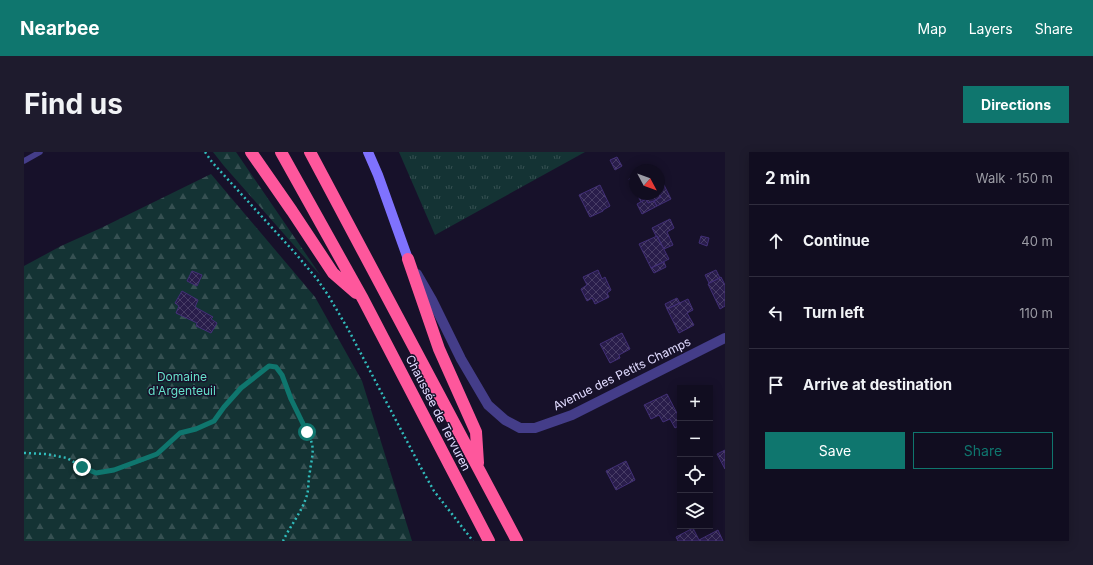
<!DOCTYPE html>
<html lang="en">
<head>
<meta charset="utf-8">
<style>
  body { margin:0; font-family:Inter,sans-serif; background:#1e1b2d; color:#f1f3f6 }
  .controls { position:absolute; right:12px; bottom:12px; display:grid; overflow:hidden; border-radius:0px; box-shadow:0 2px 10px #0003 }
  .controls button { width:36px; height:36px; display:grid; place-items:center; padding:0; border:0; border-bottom:1px solid #302d3e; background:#110d20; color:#f1f3f6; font:20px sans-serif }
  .compass { position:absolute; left:605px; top:12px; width:36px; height:36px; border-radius:50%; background:#110d20; box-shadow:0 2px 10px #0003; rotate:131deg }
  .stop { position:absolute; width:12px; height:12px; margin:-9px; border:3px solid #0f766e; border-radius:50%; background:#fff }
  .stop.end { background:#0f766e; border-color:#fff; box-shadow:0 1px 4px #0008 }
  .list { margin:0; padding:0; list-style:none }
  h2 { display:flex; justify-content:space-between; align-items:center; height:52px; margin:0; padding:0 16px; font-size:17px }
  h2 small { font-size:13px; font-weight:400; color:#9c9ca5 }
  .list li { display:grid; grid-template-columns:26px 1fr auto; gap:12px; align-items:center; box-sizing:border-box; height:72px; padding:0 16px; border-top:1px solid #302d3e }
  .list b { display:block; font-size:15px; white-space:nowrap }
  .list em { font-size:13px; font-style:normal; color:#9c9ca5 }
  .actions { display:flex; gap:8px; padding:12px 16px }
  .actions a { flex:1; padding:9px 0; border:1px solid #0f766e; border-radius:0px; text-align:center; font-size:14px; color:#0f766e }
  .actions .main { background:#0f766e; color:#fff }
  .icon { flex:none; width:22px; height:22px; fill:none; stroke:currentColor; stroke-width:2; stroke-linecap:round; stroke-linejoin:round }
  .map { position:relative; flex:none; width:701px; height:389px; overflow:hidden; border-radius:0px }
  header { display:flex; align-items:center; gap:24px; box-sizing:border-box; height:56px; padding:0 20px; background:#0f766e; color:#fff }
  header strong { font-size:19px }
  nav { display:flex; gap:22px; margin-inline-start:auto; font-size:14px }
  .intro { display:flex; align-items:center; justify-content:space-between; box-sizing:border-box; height:96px; padding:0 24px }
  h1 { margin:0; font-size:28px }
  .button { padding:10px 18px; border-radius:0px; background:#0f766e; color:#fff; font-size:14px; font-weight:700 }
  main { display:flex; gap:24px; padding:0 24px }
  aside { flex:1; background:#110d20; border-radius:0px; box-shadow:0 2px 10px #0003 }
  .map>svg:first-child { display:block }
  .grass { fill:url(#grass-tufts) }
  .forest { fill:url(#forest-firs) }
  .building { fill:url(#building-cross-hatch); stroke:#422f77 }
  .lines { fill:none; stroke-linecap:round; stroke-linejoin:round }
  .path { stroke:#31bcbc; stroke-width:2.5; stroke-dasharray:2 3; stroke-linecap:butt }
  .lane { stroke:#443d89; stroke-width:5.5 }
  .street { stroke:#443d89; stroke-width:10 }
  .secondary { stroke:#7f72fe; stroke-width:10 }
  .highway { stroke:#fe579c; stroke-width:12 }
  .route { stroke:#0f766e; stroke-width:5 }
  .labels { text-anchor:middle; stroke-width:3; stroke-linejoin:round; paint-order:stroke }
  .street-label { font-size:12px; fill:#e1dbff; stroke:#17112a }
  .park-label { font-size:12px; fill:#65e0c9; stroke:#17112a }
</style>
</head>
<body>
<header>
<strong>Nearbee</strong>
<nav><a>Map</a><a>Layers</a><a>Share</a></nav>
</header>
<div class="intro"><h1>Find us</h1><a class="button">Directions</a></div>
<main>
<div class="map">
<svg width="701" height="389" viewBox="0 0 701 389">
  <defs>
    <pattern id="grass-tufts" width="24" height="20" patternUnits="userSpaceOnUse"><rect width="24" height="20" fill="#143334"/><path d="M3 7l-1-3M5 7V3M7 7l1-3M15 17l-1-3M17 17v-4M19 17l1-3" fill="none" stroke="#365052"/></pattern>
    <pattern id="forest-firs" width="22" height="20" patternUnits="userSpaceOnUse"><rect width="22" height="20" fill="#143334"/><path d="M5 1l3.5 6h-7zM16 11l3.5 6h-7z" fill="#365052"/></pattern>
    <pattern id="building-cross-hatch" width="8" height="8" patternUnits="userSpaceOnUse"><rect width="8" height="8" fill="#291d4b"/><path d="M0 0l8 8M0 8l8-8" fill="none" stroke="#483d66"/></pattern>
  </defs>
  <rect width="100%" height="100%" fill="#17112a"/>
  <path class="grass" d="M375 0H561L411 83Z"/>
  <path class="forest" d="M189 0H212L297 124 200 14Z
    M187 22 291 145 338 229 388 389H0V114L37 94 77 76Z"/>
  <path class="building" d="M593 5 598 14 591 18 586 8Z
    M611 24V38L605 27Z
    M638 29 647 47 633 54 630 49 637 45 635 42 637 41 635 36V31Z
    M576 33 586 54 579 58V59L566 65 555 43Z
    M635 36 637 41 635 42 637 45 630 49 624 51 622 47 617 50 613 42H635Z
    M622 47 624 51 630 49 633 54 618 62 613 52Z
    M646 67 650 76 643 80 649 93 640 97 633 84H632L628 76Z
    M633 84 645 107 627 116 615 92Z
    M677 84 685 86 683 94 675 91Z
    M640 110 642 115 630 121 627 116Z
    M574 118 578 127 581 125 587 138 583 141 585 145 571 152 568 146 563 149 557 137 563 133 559 125Z
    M692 118 696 126 685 131 681 123Z
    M168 119 178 123 173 134 163 129Z
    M697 125 701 133V154L696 157 684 132Z
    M158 139 174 148 171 155 189 165 187 167 193 171 187 181 172 174 173 171 152 161 155 154 151 151Z
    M653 146 656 151 643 157 641 152Z
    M664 147 669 158 663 161 670 173 655 181 643 157Z
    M598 181 606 197 595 203 596 206 586 211 576 192Z
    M643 242 656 267V273L651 276 646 267 639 270 635 263 627 267 620 253Z
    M701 298V317L693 302Z
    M602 309 611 328 592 338 582 319Z
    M669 376 675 388 694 378 699 389H654L652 385Z"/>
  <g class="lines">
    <path class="path" d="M181 0 188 10 272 102 293 127 304 143 324 177 396 314 410 339 449 389
      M0 301 22 302 43 306 58 315 72 321 90 318 119 308 133 302 156 281 172 277 190 269 200 255 217 236 245 214 252 215C261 226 262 235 267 248 274 262 284 276 288 292 290 301 287 310 286 319 284 327 285 336 283 343 278 360 266 374 259 389"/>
    <path class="lane" d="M0 9 16 0"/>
    <path class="street" d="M393 122 408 148 437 207 464 253 481 268 496 276H511L548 263 701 186"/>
    <path class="secondary" d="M344 0 354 23 384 107"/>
    <path class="highway" d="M227 0 268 59 309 121 332 141
      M257 0 339 147 465 389
      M286 0 493 389
      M384 107 415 197 452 280 454 311"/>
  </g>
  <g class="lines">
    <path class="route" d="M58 315 72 321 90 318 133 302 156 281 172 277 190 269 200 255 217 236 245 214 252 215 258 223 267 247 283 280"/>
  </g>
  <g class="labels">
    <g class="street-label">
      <text transform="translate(598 222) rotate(-26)" y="4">Avenue des Petits Champs</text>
      <text transform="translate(414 261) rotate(63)" y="4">Chaussée de Tervuren</text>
    </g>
    <g class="park-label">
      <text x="158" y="229">Domaine<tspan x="158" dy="14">d'Argenteuil</tspan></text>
    </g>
  </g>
</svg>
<div class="controls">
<button>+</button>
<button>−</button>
<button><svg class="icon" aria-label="locate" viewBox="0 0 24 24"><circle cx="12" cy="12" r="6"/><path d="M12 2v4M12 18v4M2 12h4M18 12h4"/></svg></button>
<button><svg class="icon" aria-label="layers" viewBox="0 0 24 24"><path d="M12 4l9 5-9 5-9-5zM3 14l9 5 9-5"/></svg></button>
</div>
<svg class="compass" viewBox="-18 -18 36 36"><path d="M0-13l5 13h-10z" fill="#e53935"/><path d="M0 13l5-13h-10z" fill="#9c9ca5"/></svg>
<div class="stop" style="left:283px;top:280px"></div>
<div class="stop end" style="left:58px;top:315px"></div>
</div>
<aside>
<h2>2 min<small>Walk · 150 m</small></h2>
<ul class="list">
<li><svg class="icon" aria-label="ahead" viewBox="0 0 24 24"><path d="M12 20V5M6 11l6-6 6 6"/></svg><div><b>Continue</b></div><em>40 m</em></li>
<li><svg class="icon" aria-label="left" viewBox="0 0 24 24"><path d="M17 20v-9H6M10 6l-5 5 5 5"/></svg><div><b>Turn left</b></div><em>110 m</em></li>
<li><svg class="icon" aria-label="arrive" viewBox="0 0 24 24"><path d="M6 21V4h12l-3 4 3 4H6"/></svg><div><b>Arrive at destination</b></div></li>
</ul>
<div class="actions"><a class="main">Save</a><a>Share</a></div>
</aside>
</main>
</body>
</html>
